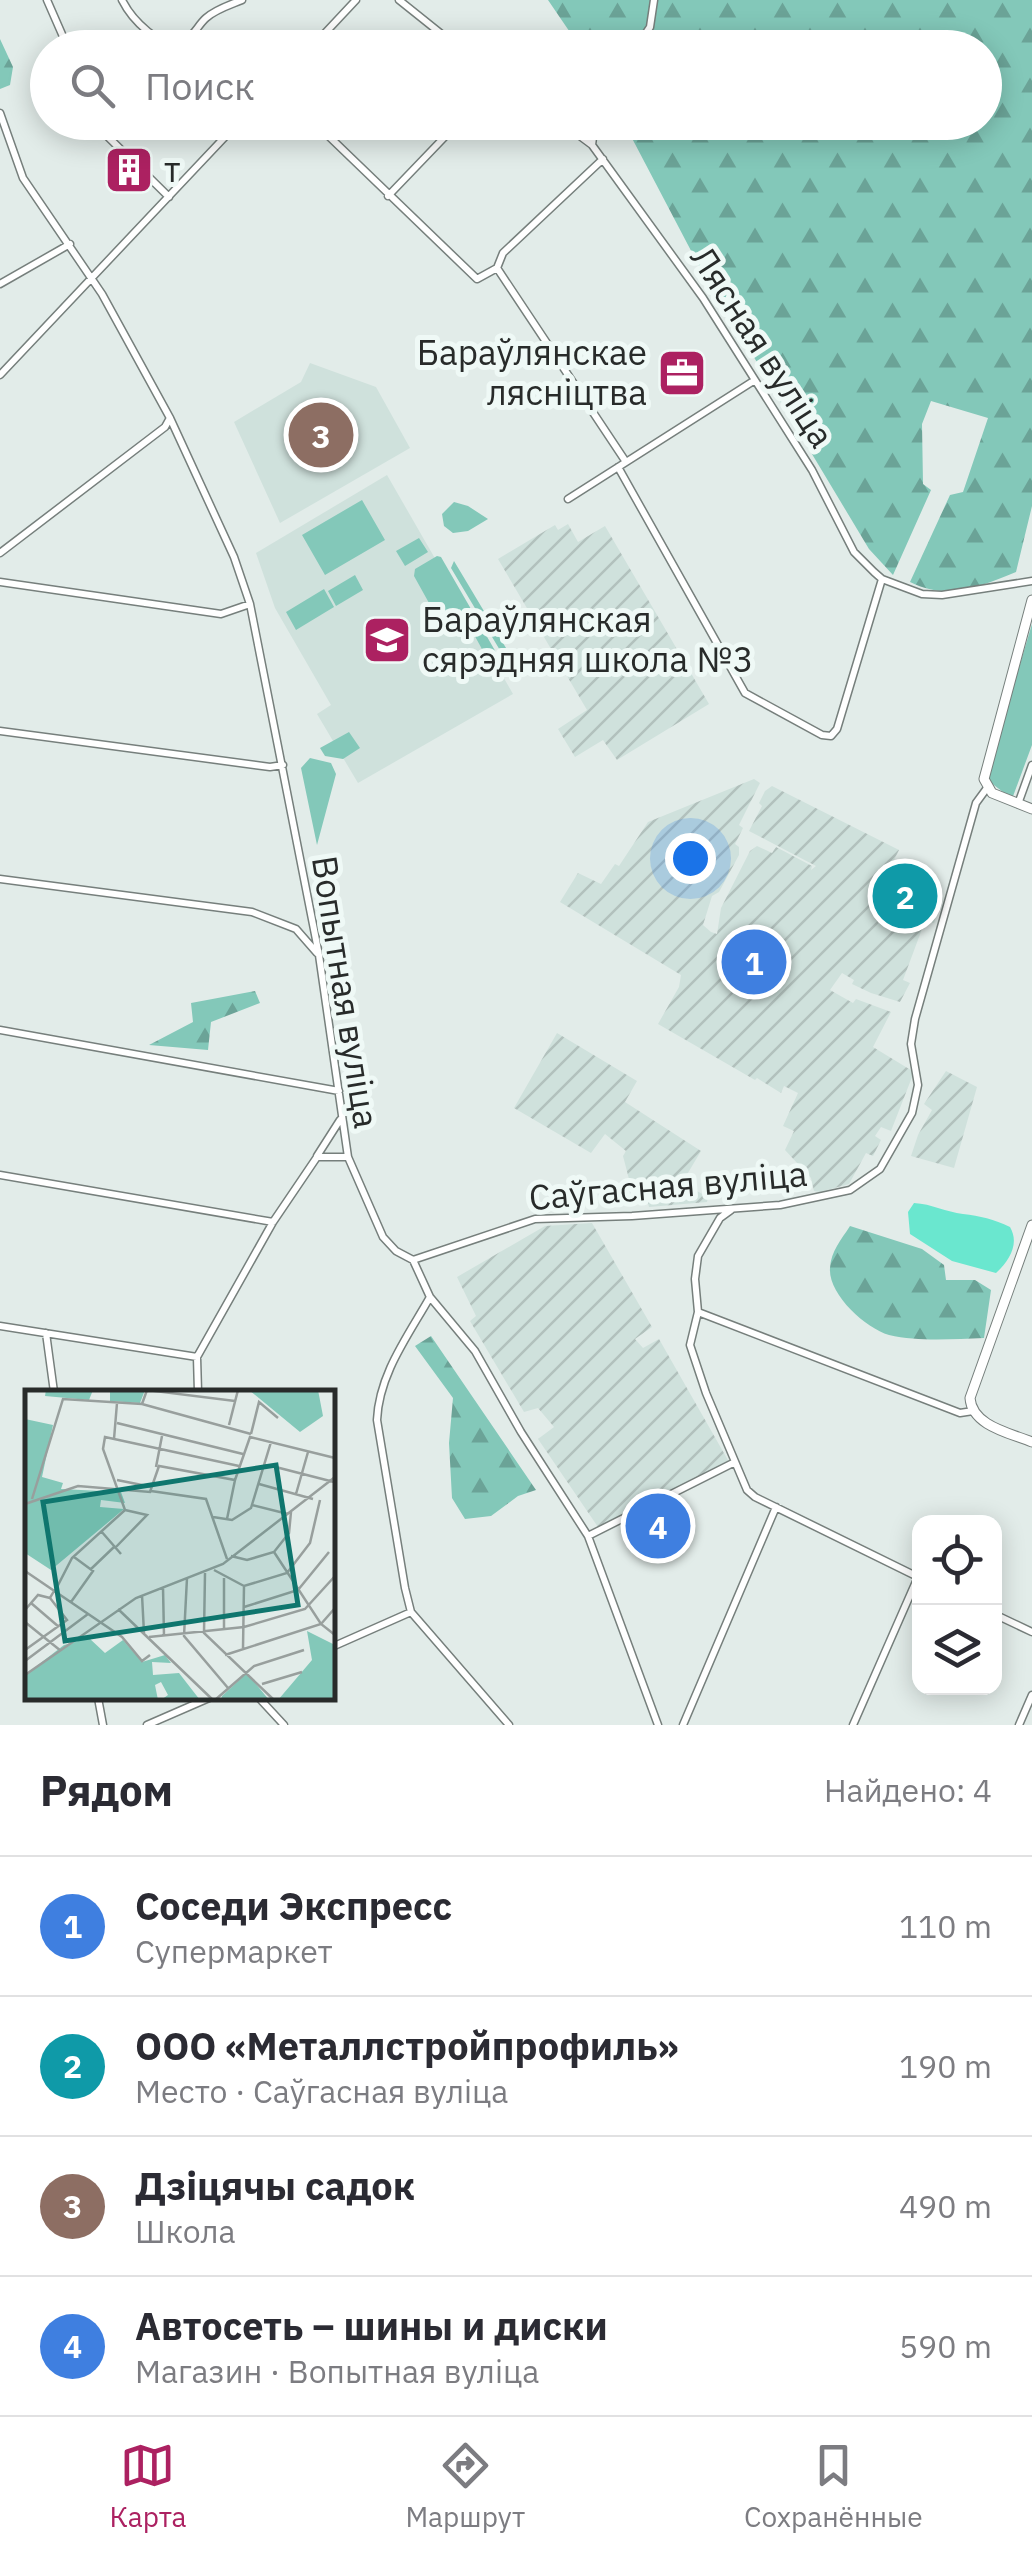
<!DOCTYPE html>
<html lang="ru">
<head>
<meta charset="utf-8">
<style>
  body { margin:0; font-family:"IBM Plex Sans",sans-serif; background:#f2f2f3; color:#2b2b33 }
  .controls { position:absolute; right:30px; bottom:30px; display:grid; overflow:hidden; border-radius:20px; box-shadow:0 5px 25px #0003 }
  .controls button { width:90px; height:90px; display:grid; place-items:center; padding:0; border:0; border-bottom:2px solid #e1e1e2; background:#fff; color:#2b2b33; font:50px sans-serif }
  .you { position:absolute; left:690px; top:858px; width:35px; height:35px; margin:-25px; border:8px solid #fff; border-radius:50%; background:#1a73e8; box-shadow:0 0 0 15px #1a73e833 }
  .badge { display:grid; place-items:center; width:65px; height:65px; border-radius:50%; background:#ac2161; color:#fff; font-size:32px; font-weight:700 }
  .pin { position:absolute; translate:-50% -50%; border:5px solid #fff; box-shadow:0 2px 10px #0006 }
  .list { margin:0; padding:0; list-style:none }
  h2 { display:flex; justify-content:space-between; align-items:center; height:130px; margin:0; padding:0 40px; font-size:42px }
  h2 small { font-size:32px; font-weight:400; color:#7c7c81 }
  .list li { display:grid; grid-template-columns:65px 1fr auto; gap:30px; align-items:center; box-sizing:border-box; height:140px; padding:0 40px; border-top:2px solid #e1e1e2 }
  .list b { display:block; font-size:38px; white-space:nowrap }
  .list p { margin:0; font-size:32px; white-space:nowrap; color:#7c7c81 }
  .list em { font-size:32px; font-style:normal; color:#7c7c81 }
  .icon { flex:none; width:55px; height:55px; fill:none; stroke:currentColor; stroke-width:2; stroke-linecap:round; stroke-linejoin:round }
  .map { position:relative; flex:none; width:1032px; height:1725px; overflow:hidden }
  .search { position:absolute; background:#fff; box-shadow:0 5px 25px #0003; left:30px; right:30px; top:30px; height:110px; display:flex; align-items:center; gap:25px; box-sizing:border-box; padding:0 35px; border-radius:55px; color:#7c7c81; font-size:38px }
  .sheet { height:690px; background:#fff }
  nav { display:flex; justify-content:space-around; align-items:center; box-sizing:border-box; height:140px; border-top:2px solid #e1e1e2; background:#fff; font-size:28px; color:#7c7c81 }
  nav a { display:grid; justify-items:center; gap:5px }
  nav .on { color:#ac2161 }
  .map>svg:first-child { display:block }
  .built { fill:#cfe1dc }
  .industrial { fill:url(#industrial-furrows) }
  .grass { fill:#83c8b9 }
  .forest { fill:url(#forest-firs) }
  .water { fill:#6ae7cf }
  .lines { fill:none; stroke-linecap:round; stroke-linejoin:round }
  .minor-casing { stroke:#767f7c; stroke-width:9 }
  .secondary-casing { stroke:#767f7c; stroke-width:11 }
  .minor { stroke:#fff; stroke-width:6 }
  .secondary { stroke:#fff; stroke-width:9 }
  .labels { text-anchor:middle; stroke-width:10; stroke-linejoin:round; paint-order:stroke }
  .poi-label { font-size:35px; fill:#282b2a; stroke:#eff9f6; text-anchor:start }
  .street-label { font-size:35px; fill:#282b2a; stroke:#eff9f6 }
  .inset-road { fill:none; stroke:#989f9d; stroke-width:2.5 }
  .view { fill:#0f766e; fill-opacity:0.15; stroke:#0f766e; stroke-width:5 }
  .inset-edge { fill:none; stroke:#282b2a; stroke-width:5 }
</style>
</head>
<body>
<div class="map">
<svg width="1032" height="1725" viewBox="0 0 1032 1725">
  <defs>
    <pattern id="industrial-furrows" width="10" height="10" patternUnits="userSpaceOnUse" patternTransform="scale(2.5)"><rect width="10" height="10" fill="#cfe1dc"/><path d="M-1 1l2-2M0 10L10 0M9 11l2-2" fill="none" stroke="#b2c1bd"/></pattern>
    <pattern id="forest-firs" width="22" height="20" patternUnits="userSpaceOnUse" patternTransform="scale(2.5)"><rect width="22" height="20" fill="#83c8b9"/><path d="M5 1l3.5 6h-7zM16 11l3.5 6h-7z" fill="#6ba397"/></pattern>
  </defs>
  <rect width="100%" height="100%" fill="#e2ece9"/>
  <path class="built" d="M310 363 376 387 410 448 280 523 234 422 301 382Z
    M387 475 513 694 358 783 317 714 331 705 275 608 256 553Z"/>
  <path class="industrial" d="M568 524 578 542 605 526 709 704 617 760 603 740 575 757 558 729 587 710 498 559 555 525 558 530Z
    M754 779 760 783 739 825 743 828 735 844 739 847V855L719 892 712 896 703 925 711 932 717 934 721 908 750 851 757 846 772 853 776 847 812 866 811 870 816 866 749 831 762 806 759 803 765 791 772 786 899 850 889 870 937 892 940 903 934 923 925 921 903 980 910 983 900 1002 871 993 852 984 854 980 842 973 830 990 853 1003 856 999 891 1012 873 1047 914 1072 891 1131 881 1127 875 1136 881 1140 873 1156 866 1153 849 1184 820 1192 814 1191 811 1178 785 1150 794 1131 783 1126 798 1093 784 1086 781 1093 757 1078 755 1080 658 1024 679 987 681 975 560 902 578 873 601 884 615 864 619 866 648 822Z
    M557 1033 637 1081 625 1102 701 1151 682 1183 708 1197 707 1202 649 1207 648 1203 635 1202 623 1156 626 1151 605 1134 591 1153 514 1108Z
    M946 1071 977 1087 954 1168 911 1156 918 1135 932 1110 924 1104Z
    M592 1223 652 1327 635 1339 643 1348 659 1339 729 1462 598 1527 538 1439 554 1427 538 1408 524 1412 470 1321 476 1316 457 1277 545 1226Z"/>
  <path class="grass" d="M362 500 385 540 325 575 302 535Z
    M454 502 468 506 488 519 468 531 453 533 444 526 442 514Z
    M419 538 428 552 405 566 396 551Z
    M437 556 441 557 501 661 499 668 494 671 460 609 439 621 414 576 415 569Z
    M454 561 509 653 504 657 451 568Z
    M355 575 363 590 336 606 328 591Z
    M324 589 334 607 296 630 286 612Z
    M1032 624V745L1012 799 990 782 989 768Z
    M349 732 360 748 343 759 325 756 320 748Z
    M310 758 331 763 336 774 317 845 301 768Z"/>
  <path class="forest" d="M548 0H1032V506L1016 572C978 587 948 601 910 582L950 495 963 492 988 418 931 401 922 424 923 484 931 490 893 575 869 549 698 264 624 123 984 122V48L580 47Z
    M0 39 13 67 10 85 0 89Z
    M255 991 260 1003 211 1022 208 1050 149 1045 193 1022 191 1003Z
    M850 1226 922 1249 944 1265 946 1280H975L991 1290 984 1338C954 1339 919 1342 889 1335 865 1328 828 1294 830 1268 831 1251 841 1240 850 1226Z
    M431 1336 536 1490 518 1496 491 1516 465 1519 452 1498 449 1443 453 1398 415 1346Z"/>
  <path class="water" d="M914 1203C932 1204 946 1212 963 1214 980 1216 994 1219 1010 1227 1020 1244 1009 1261 996 1273L952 1261 910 1234 908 1212Z"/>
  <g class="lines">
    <g class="minor-casing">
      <path id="minor" d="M47 0 68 48
        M122 0C131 18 161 52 184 41 194 36 198 25 206 18 216 9 230 5 242 0
        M399 0 459 48
        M311 48 356 0
        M636 48 650 27 654 0
        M0 113 23 178 102 294 170 418 234 557 250 604 319 955 348 1157 383 1237 396 1251 413 1260 430 1297 475 1351 521 1432 588 1536 658 1725
        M99 122 100 129 169 197
        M314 122 477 279 497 268 503 253 603 159
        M561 122 592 145 703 298 812 470 854 552 874 572 882 579 922 594 942 595 1032 581
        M592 145 595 122
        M388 196 459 122
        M497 268 626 462
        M0 284 70 244
        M0 375 239 122
        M618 467 745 693 822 735 831 736 837 729 882 579
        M568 499 755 380
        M0 553 165 427 170 418
        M0 582 221 614 250 604
        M0 731 270 767 283 765
        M1018 804 1032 765
        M0 879 252 912 296 929 317 953
        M0 1030 339 1091
        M317 1156 340 1120
        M0 1175 273 1222
        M731 1210 720 1218 698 1256 695 1279 698 1312 690 1345 706 1393 747 1490 755 1497 920 1578
        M413 1260 535 1219 632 1216 780 1205 850 1190 880 1169 912 1113 918 1085 911 1044 915 1019 976 803 987 788
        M430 1297C408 1336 379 1374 377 1420L405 1588 411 1612 509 1725
        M698 1312 960 1413 973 1411
        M0 1326 197 1357
        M46 1333 54 1392
        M198 1392 197 1357 273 1222 317 1157H348
        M588 1536 735 1462
        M994 1614 1032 1632
        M332 1647 411 1612
        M98 1698 103 1725
        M259 1698 284 1725
        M147 1725 209 1698
        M683 1725 776 1507
        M853 1725 918 1577
        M1019 1725 1032 1695"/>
    </g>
    <g class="secondary-casing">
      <path id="secondary" d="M1032 600 984 779 992 793 1032 809
        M1032 1225 970 1398C972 1426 1010 1433 1032 1442"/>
    </g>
    <use href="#minor" class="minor"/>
    <use href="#secondary" class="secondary"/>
  </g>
  <defs>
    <g id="building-square" transform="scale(2.5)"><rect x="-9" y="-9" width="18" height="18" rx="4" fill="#ac2161" stroke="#eff9f6"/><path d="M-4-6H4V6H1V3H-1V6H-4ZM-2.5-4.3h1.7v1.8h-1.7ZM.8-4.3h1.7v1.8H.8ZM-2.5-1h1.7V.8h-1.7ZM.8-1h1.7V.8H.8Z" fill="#fff"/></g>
    <g id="office-square" transform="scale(2.5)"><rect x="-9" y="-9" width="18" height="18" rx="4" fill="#ac2161" stroke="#eff9f6"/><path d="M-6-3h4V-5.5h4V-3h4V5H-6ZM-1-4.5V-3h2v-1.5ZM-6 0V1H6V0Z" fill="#fff"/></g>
    <g id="school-square" transform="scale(2.5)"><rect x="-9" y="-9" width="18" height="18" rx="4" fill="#ac2161" stroke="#eff9f6"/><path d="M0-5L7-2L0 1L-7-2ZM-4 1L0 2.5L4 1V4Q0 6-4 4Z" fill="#fff"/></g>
  </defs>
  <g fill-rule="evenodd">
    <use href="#building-square" x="129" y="170"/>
    <use href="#office-square" x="682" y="373"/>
    <use href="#school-square" x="387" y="640"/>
  </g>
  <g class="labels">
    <g class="poi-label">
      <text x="164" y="182">т</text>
      <text x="647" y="365" text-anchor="end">Бараўлянскае<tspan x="647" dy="40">лясніцтва</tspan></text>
      <text x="422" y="632">Бараўлянская<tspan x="422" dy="40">сярэдняя школа №3</tspan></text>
    </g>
    <g class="street-label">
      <text transform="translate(762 347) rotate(57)" y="12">Лясная вуліца</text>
      <text transform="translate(345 992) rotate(81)" y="12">Вопытная вуліца</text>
      <text transform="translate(668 1186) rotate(-5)" y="12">Саўгасная вуліца</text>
    </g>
  </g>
  <g transform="translate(25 1390)">
    <rect width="310" height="310" fill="#e2ece9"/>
    <path d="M0 29 28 35 17 87 38 93 36 99 96 102 100 113 76 110 75 117 99 119 26 180 0 163ZM282 241 310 255V310H253L287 270ZM64 248 80 263 98 250 117 272 140 265 146 273 127 272 128 285 154 283 175 310H136L143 305 136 292 130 295 133 310H0V285L39 255ZM222 283 244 310H196L197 306Z" fill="#83c8b9"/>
    <path d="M21 0H120L115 13 85 11V1L68 0 64 10 20 6ZM224 0H293L298 26 275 42Z" fill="#83c8b9"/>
    <path class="inset-road" d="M117 14 122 0 210 11M92 33 218 64M204 35 213 0M226 44 234 12 253 28M89 49 92 13M239 74 309 92M131 77 137 46M92 90 127 97M234 94 288 109M126 101 181 109 202 169M271 104 283 62M7 109 38 9 117 14 226 44M0 114 53 96 125 102 134 76 210 90 225 47 310 68M227 115 263 124M100 120 78 59 80 47 214 76M188 127 207 130 226 118 246 52M202 129 210 90M76 141 96 164M90 158 122 125 100 120M249 162 296 234 310 245M206 166 222 170 249 162 264 143 266 122M66 179 89 157M189 180 219 196 262 183 285 153 295 110M0 181 97 247 117 271 125 265M180 183 179 243 249 310M162 188 159 246 203 298M138 197 139 246M30 201 47 168 100 120M117 205 119 243M46 212 68 181 49 167M6 213 34 237M219 217 273 200 304 162M93 219 188 310M0 220 13 205 25 208M0 232 36 261M199 240V188M124 247 219 237 280 219 310 186M218 258 219 196M0 260 42 230 25 208 29 201M200 265 296 234 310 218M0 271 63 224M0 285 111 208 198 174 310 87M237 294 277 282M190 310 229 276 279 260"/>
    <path class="view" d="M251 75 273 215 40 251 18 112Z"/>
    <rect width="310" height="310" class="inset-edge"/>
  </g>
</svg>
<div class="controls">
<button><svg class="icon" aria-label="locate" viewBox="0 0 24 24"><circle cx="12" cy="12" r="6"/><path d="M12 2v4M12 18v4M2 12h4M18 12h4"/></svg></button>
<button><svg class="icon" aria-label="layers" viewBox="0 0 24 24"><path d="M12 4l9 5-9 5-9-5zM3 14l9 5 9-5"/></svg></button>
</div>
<div class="you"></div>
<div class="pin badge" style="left:754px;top:962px;background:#3f7fe0">1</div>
<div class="pin badge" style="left:905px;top:896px;background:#0f9aa8">2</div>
<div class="pin badge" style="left:321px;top:435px;background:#8d6e63">3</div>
<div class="pin badge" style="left:658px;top:1526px;background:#3f7fe0">4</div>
<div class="search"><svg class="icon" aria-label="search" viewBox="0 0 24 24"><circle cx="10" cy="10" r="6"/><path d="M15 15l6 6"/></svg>Поиск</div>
</div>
<section class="sheet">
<h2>Рядом<small>Найдено: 4</small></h2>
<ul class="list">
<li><span class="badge" style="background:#3f7fe0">1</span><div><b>Соседи Экспресс</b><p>Супермаркет</p></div><em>110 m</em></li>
<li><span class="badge" style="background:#0f9aa8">2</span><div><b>ООО «Металлстройпрофиль»</b><p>Место · Саўгасная вуліца</p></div><em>190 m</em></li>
<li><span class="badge" style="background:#8d6e63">3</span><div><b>Дзіцячы садок</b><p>Школа</p></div><em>490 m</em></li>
<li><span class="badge" style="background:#3f7fe0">4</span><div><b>Автосеть – шины и диски</b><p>Магазин · Вопытная вуліца</p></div><em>590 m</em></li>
</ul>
</section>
<nav>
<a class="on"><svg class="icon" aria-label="map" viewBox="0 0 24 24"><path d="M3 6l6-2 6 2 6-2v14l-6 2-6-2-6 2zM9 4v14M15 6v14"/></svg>Карта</a>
<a><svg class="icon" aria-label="directions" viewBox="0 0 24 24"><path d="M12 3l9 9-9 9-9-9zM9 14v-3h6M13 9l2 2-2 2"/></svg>Маршрут</a>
<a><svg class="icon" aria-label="saved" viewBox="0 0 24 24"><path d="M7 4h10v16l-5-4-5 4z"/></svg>Сохранённые</a>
</nav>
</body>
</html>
